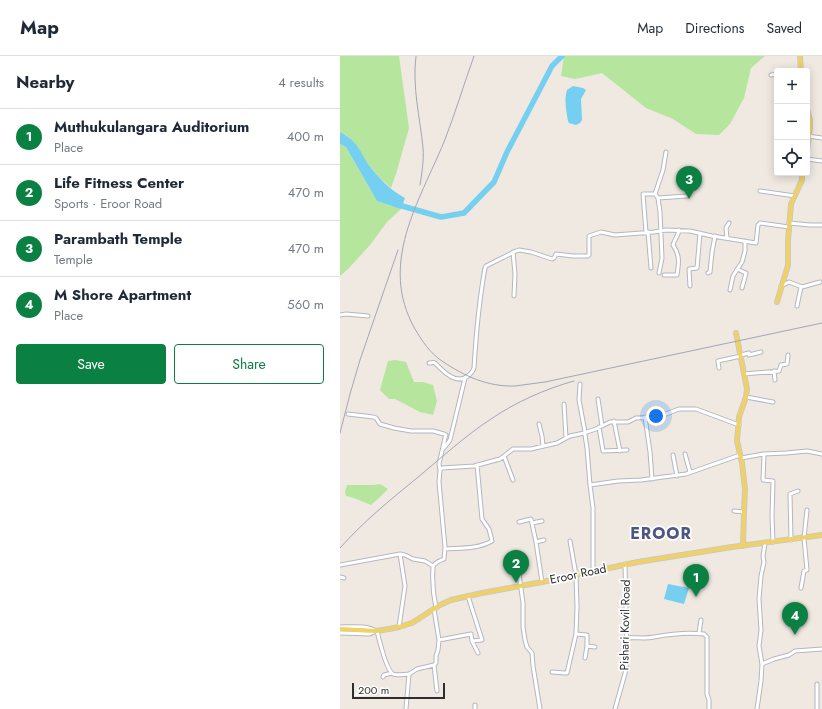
<!DOCTYPE html>
<html lang="en">
<head>
<meta charset="utf-8">
<style>
  body { margin:0; font-family:Jost,sans-serif; background:#f2f2f3; color:#1f2937 }
  .controls { position:absolute; right:12px; top:12px; display:grid; overflow:hidden; border-radius:4px; box-shadow:0 2px 10px #0003 }
  .controls button { width:36px; height:36px; display:grid; place-items:center; padding:0; border:0; border-bottom:1px solid #e0e1e3; background:#fff; color:#1f2937; font:20px sans-serif }
  .scale { position:absolute; left:12px; bottom:10px; width:93px; box-sizing:border-box; padding-left:4px; border:2px solid #2e2e2e; border-top:0; font-size:11px; line-height:14px; white-space:nowrap; color:#2e2e2e; -webkit-text-stroke:3px #fff; paint-order:stroke }
  .you { position:absolute; left:316px; top:360px; width:14px; height:14px; margin:-10px; border:3px solid #fff; border-radius:50%; background:#1a73e8; box-shadow:0 0 0 6px #1a73e833 }
  .badge { display:grid; place-items:center; width:26px; height:26px; border-radius:50%; background:#0b8043; color:#fff; font-size:13px; font-weight:700 }
  .pin { position:absolute; translate:-50% -33px; filter:drop-shadow(0 1px 2px #0008) }
  .pin::after { content:''; position:absolute; top:21px; width:14px; height:12px; background:inherit; clip-path:polygon(0 0,100% 0,50% 100%) }
  .list { margin:0; padding:0; list-style:none }
  h2 { display:flex; justify-content:space-between; align-items:center; height:52px; margin:0; padding:0 16px; font-size:17px }
  h2 small { font-size:13px; font-weight:400; color:#747a83 }
  .list li { display:grid; grid-template-columns:26px 1fr auto; gap:12px; align-items:center; box-sizing:border-box; height:56px; padding:0 16px; border-top:1px solid #e0e1e3 }
  .list b { display:block; font-size:15px; white-space:nowrap }
  .list p { margin:0; font-size:13px; white-space:nowrap; color:#747a83 }
  .list em { font-size:13px; font-style:normal; color:#747a83 }
  .actions { display:flex; gap:8px; padding:12px 16px }
  .actions a { flex:1; padding:9px 0; border:1px solid #0b8043; border-radius:4px; text-align:center; font-size:14px; color:#0b8043 }
  .actions .main { background:#0b8043; color:#fff }
  .icon { flex:none; width:22px; height:22px; fill:none; stroke:currentColor; stroke-width:2; stroke-linecap:round; stroke-linejoin:round }
  .map { position:relative; flex:none; width:482px; height:653px; overflow:hidden }
  header { display:flex; align-items:center; gap:24px; box-sizing:border-box; height:56px; padding:0 20px; background:#fff; border-bottom:1px solid #e0e1e3 }
  header strong { font-size:19px }
  nav { display:flex; gap:22px; margin-inline-start:auto; font-size:14px }
  main { display:flex }
  aside { flex:1; background:#fff }
  .map>svg:first-child { display:block }
  .green { fill:#b6e59e }
  .water { fill:#75cff0 }
  .lines { fill:none; stroke-linecap:round; stroke-linejoin:round }
  .river { stroke:#75cff0; stroke-width:5.5 }
  .minor-casing { stroke:#b4b7c1; stroke-width:5 }
  .major-casing { stroke:#c9c9c9; stroke-width:6 }
  .minor { stroke:#fff; stroke-width:3 }
  .major { stroke:#f2d163; stroke-width:4 }
  .rail { stroke:#a3a6b8; stroke-width:1 }
  .labels { text-anchor:middle; stroke-width:3.5; stroke-linejoin:round; paint-order:stroke }
  .street-label { font-size:12px; fill:#2e2e2e; stroke:#fff }
  .district-label { font-size:16px; font-weight:bold; letter-spacing:1px; fill:#4d5680; stroke:#fff }
</style>
</head>
<body>
<header>
<strong>Map</strong>
<nav><a>Map</a><a>Directions</a><a>Saved</a></nav>
</header>
<main>
<aside>
<h2>Nearby<small>4 results</small></h2>
<ul class="list">
<li><span class="badge">1</span><div><b>Muthukulangara Auditorium</b><p>Place</p></div><em>400 m</em></li>
<li><span class="badge">2</span><div><b>Life Fitness Center</b><p>Sports · Eroor Road</p></div><em>470 m</em></li>
<li><span class="badge">3</span><div><b>Parambath Temple</b><p>Temple</p></div><em>470 m</em></li>
<li><span class="badge">4</span><div><b>M Shore Apartment</b><p>Place</p></div><em>560 m</em></li>
</ul>
<div class="actions"><a class="main">Save</a><a>Share</a></div>
</aside>
<div class="map">
<svg width="482" height="653" viewBox="0 0 482 653">
  <rect width="100%" height="100%" fill="#efe9e1"/>
  <path class="green" d="M0 0H59L69 72 56 118 51 132 39 121 28 108 16 89 6 79 0 76Z
    M224 0H425L411 12 404 42 390 68 379 79 356 78 333 63 306 52 262 17 235 23 221 20Z
    M0 88 6 91 37 145 61 153 47 166 30 189 9 212 0 220Z
    M55 304 66 306 74 326H83L93 329 97 345 93 359 80 356 55 343H49L40 334 48 305Z
    M40 428 48 433 40 441 31 449 14 442 6 440 5 436 7 429H34Z"/>
  <path class="water" d="M233 30 243 32 246 34 241 43 242 64 240 67 236 69 229 67 228 65C226 54 224 44 227 34Z
    M0 76C6 79 13 84 17 90 21 95 24 102 28 108 38 121 50 134 65 142L61 153 37 145 6 91 0 88Z
    M328 528 349 532 344 548 324 543Z"/>
  <g class="lines">
    <path class="river" d="M55 148 101 161 124 157 154 126 167 96 212 10 222 0"/>
    <g class="minor-casing">
      <path id="minor" d="M431 19 437 18
        M468 80 482 82
        M467 103 482 105
        M420 135 455 140
        M315 138 323 114 326 96
        M449 167 470 169H482
        M306 176 303 138H315L318 142
        M308 176 311 212
        M387 182 386 172 389 167
        M173 196 175 218 174 240
        M397 213 406 217 402 232
        M319 217 322 202 320 156 318 142 347 140
        M368 217 370 216 372 196 375 180
        M324 219H337C339 207 340 199 333 189 335 182 338 181 339 174
        M350 230 349 213 357 212 360 177
        M441 230 449 226 462 231 480 226
        M390 234 393 220 402 206 405 195V185
        M457 250 461 231
        M0 259 6 258 28 260
        M401 299 409 297V299L421 296
        M89 307C92 307 93 306 95 307 96 308 99 311 100 312 107 319 118 328 128 320 131 317 133 316 134 312 136 279 139 245 145 212L146 210 176 195 179 194 191 196 212 203 214 202 216 198 233 200H248L249 199V180L261 176 275 179 314 176 326 174 350 175 372 180 416 187 418 169 420 167 449 171
        M379 312 378 305 401 300
        M434 315 435 324
        M404 318 439 315 441 309 447 308 448 299
        M240 328 239 344 245 376
        M406 341 433 346
        M258 343 262 370
        M224 348 226 382
        M8 358 33 361 36 362 40 368 54 372 71 375H93L104 378 106 379 105 382 99 408 100 414
        M305 361 310 396 312 423
        M274 365 280 395
        M199 368 202 380 203 390
        M259 371 263 395 287 394
        M244 377 256 373 270 366H288L296 362 314 361 321 360 339 353H356L399 369
        M104 392 110 384 125 322
        M345 398 350 416
        M424 398 446 397 467 395 482 398
        M333 399 337 420
        M164 400 173 424
        M401 402 424 398 423 424 433 425 432 461 433 486
        M250 429 278 425 301 424 346 418 400 399
        M394 455 404 456
        M179 466 191 463 196 486 202 526
        M192 467 202 465
        M451 484 450 438 458 435
        M230 485 236 519 237 551 236 578 247 579V590L255 591
        M196 486 204 484
        M105 493C121 492 138 493 152 485L149 473 142 463 137 409
        M176 496 183 547V571L185 584 187 591 192 597 193 610 200 653
        M60 498 65 499 73 503 85 505 93 510
        M0 509 60 498 65 530 59 571
        M0 521 4 522
        M461 532 464 515 467 514 464 482 467 454
        M96 552C93 538 92 525 93 511 94 506 100 505 104 503L105 491 99 426 100 414 102 412 134 410 160 403 173 393H191L217 387 230 380 244 377 245 379 247 392 250 429 253 452V515
        M0 571C11 571 27 569 36 575L30 578 0 577
        M37 575C39 583 46 614 53 618 57 620 64 618 69 618L66 653
        M359 577 361 564
        M286 582C295 581 305 583 314 581 330 578 348 576 364 578L367 581V638L369 644V653
        M99 584 131 578 132 585 142 584 128 540
        M132 585 138 597
        M245 602 247 590
        M422 608 434 603 449 599 455 595 482 593
        M94 609 97 635
        M212 616 225 617H227L236 578
        M69 618 77 613 94 609 96 607V600L98 594 99 584 94 553
        M43 621 44 619 52 617
        M135 653V649
        M275 653 286 614 287 598 285 508
        M417 653 421 625 422 608 419 590 421 574 419 543 421 520 424 506 423 500 425 487
        M477 653V628"/>
    </g>
    <g class="major-casing">
      <path id="major" d="M460 0 461 15
        M467 53 470 64V72L467 95
        M437 246 448 209V185L451 148 462 124V117
        M396 277 407 333 406 341 399 361 397 385 402 407 405 433 404 455 403 490
        M0 573 36 575 49 573 59 571 72 567 100 549 111 544 142 537 202 526 298 506 392 491 482 479"/>
    </g>
    <use href="#minor" class="minor"/>
    <use href="#major" class="major"/>
    <path class="rail" d="M76 0C72 31 80 61 83 92 84 104 82 117 80 129
      M134 0C124 28 115 58 104 86 79 146 38 208 75 273 82 285 90 297 102 305 124 320 148 331 175 330 185 329 195 327 205 326L482 267
      M0 377 10 338 20 304 58 194
      M0 492C23 466 50 444 77 422 101 402 125 380 151 363 176 346 205 333 234 325"/>
  </g>
  <g class="labels">
    <g class="street-label">
      <text transform="translate(238 518) rotate(-12)" y="4">Eroor Road</text>
      <text transform="translate(285 569) rotate(-89)" y="4">Pishari Kovil Road</text>
    </g>
    <g class="district-label">
      <text x="321" y="483">EROOR</text>
    </g>
  </g>
</svg>
<div class="controls">
<button>+</button>
<button>−</button>
<button><svg class="icon" aria-label="locate" viewBox="0 0 24 24"><circle cx="12" cy="12" r="6"/><path d="M12 2v4M12 18v4M2 12h4M18 12h4"/></svg></button>
</div>
<div class="scale">200 m</div>
<div class="you"></div>
<div class="pin badge" style="left:356px;top:541px">1</div>
<div class="pin badge" style="left:176px;top:527px">2</div>
<div class="pin badge" style="left:349px;top:143px">3</div>
<div class="pin badge" style="left:455px;top:579px">4</div>
</div>
</main>
</body>
</html>
